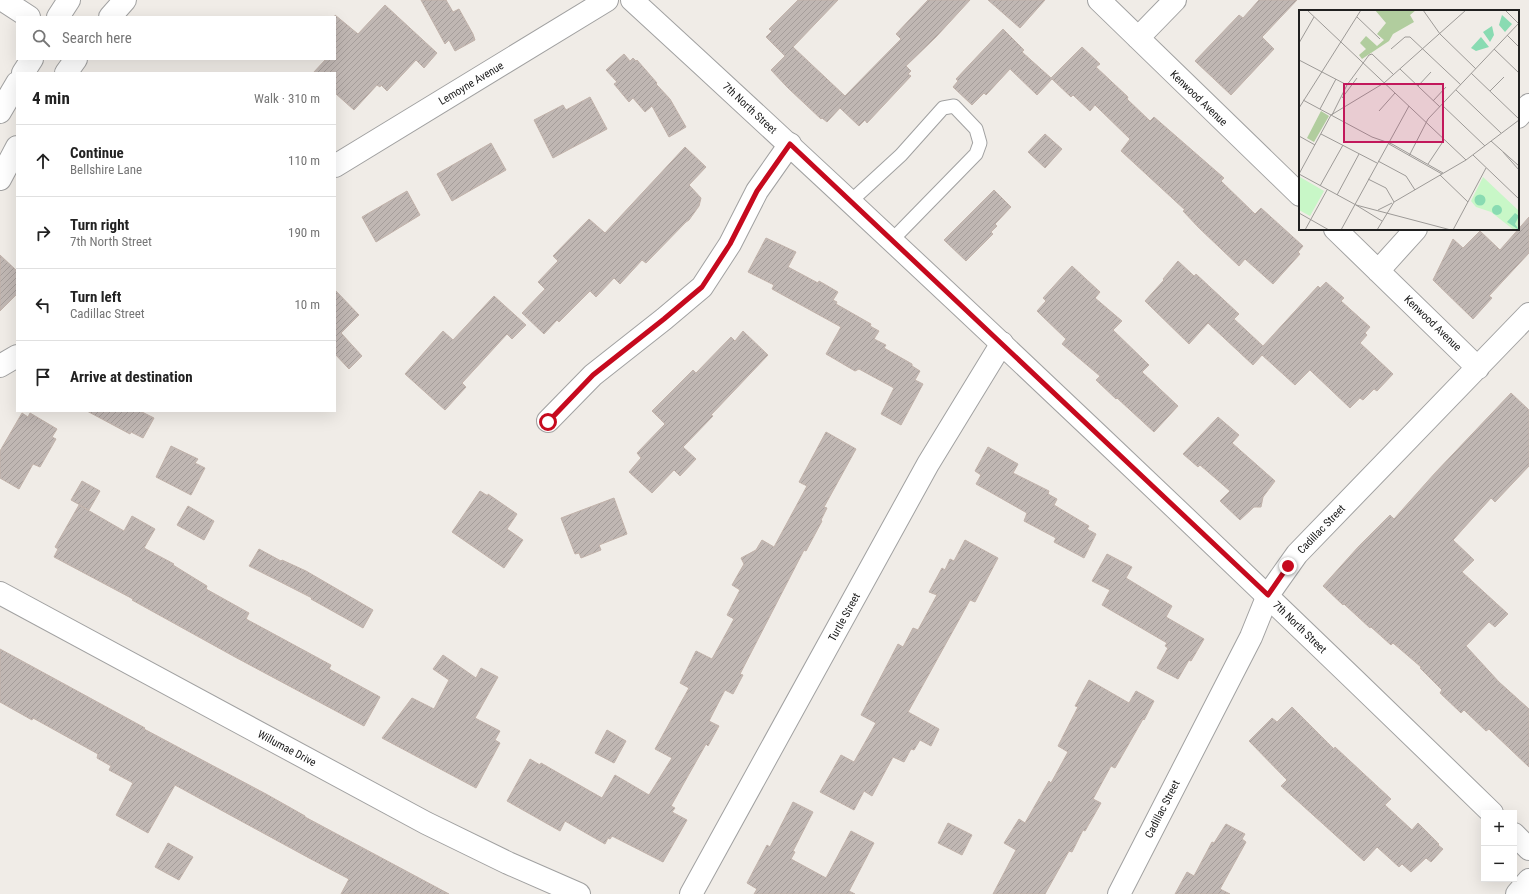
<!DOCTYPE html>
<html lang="en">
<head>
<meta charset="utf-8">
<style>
  body { margin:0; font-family:"Roboto Condensed",sans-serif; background:#f6f6f6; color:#222 }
  .controls { position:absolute; right:12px; bottom:12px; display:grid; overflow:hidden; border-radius:0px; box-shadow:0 4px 16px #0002 }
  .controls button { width:36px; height:36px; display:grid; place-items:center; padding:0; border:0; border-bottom:1px solid #e0e0e0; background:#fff; color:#222; font:20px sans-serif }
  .stop { position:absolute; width:12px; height:12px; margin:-9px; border:3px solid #c60a1e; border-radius:50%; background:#fff }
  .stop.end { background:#c60a1e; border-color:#fff; box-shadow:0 1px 4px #0008 }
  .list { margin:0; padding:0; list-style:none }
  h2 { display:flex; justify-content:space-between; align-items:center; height:52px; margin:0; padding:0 16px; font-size:17px }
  h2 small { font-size:13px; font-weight:400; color:#767676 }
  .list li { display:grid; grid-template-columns:26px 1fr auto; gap:12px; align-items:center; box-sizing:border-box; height:72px; padding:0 16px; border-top:1px solid #e0e0e0 }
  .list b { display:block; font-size:15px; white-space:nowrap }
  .list p { margin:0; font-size:13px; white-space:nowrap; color:#767676 }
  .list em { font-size:13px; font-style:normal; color:#767676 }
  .icon { flex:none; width:22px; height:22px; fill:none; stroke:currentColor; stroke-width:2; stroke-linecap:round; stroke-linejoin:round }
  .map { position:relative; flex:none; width:1529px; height:894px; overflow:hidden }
  .search { position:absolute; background:#fff; box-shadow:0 4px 16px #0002; left:16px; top:16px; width:320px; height:44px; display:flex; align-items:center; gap:10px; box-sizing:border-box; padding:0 14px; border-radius:0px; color:#767676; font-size:15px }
  .panel { position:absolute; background:#fff; box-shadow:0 4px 16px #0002; left:16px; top:72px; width:320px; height:340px; border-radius:0px }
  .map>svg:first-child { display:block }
  .building { fill:url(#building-hatch); stroke:#c1b2aa }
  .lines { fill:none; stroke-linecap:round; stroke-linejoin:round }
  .service-casing { stroke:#a1a1a1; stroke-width:15 }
  .minor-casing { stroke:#a1a1a1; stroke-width:24 }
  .tertiary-casing { stroke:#a1a1a1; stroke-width:24 }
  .service { stroke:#fff; stroke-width:13 }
  .minor { stroke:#fff; stroke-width:22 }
  .tertiary { stroke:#fff; stroke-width:22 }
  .route { stroke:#c60a1e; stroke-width:5 }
  .labels { text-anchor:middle; stroke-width:3; stroke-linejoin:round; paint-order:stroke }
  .street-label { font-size:11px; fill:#202020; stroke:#fff }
  .inset-road { fill:none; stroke:#9d9a97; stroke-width:1 }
  .view { fill:#c2185b; fill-opacity:0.15; stroke:#c2185b; stroke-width:2 }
  .inset-edge { fill:none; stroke:#202020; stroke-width:2 }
</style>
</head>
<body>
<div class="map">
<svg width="1529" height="894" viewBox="0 0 1529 894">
  <defs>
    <pattern id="building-hatch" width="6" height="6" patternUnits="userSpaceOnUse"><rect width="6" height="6" fill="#c0b7b3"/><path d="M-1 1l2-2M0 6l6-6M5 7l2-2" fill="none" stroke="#a59d9a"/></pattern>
  </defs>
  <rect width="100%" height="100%" fill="#f0ece7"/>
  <path class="building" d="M421 0H446L453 12 459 9 473 34 475 40 455 51 449 40 445 44Z
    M798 0H838L793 47 845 96 901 39 896 34 928 0H970L936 37 906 66 911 71 908 74 911 76 867 123 865 120 859 126 840 108 827 122 822 118 821 119 788 88 771 70 785 56 766 37 772 31 769 29Z
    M988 0H1045L1020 28Z
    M1259 0H1297L1262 37 1274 49 1231 95 1195 61 1239 15 1243 18Z
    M385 5 437 53 424 68 416 60 387 91 381 85 380 87 377 85 354 110 335 93V73H313L326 59H335V15L358 34Z
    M1003 29 1024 50 1022 52 1051 78 1082 47 1100 64 1096 67 1128 97 1127 99 1150 121 1154 117 1224 178 1221 181 1255 214 1261 208 1303 246 1298 252 1300 254 1273 284 1245 259 1239 266 1199 228 1183 211 1185 210 1121 151 1130 139 1095 105 1090 111 1073 95 1071 97 1052 79 1037 95 1010 69 986 95 984 93 972 105 953 87 958 81 956 79Z
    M624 54 630 61 633 58 636 61 637 60 657 83 656 84 670 99 686 127 669 137 652 106 645 112 633 98 629 102 614 84 617 82 606 70Z
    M590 97 607 129 553 158 534 120 563 105 566 110Z
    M1045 134 1062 149 1045 168 1028 152Z
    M491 143 506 170 452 201 437 174Z
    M685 147 706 167 689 185 701 198 699 206 689 220 686 222 646 263 642 260 620 284 614 278 596 297 590 291 559 322 557 320 544 334 522 313 545 289 538 282 558 261 553 256 589 219 605 233Z
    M994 190 1011 207 995 224 997 226 991 232 993 234 966 261 944 240Z
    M407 191 420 215 376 242 362 217Z
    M1529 217V253L1489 296 1492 298 1473 319 1433 280 1453 239 1463 248 1480 231 1500 250Z
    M766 238 796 252 788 267 818 283 819 281 838 292 833 300 837 302 836 304 871 324 870 326 879 331 874 339 886 345 884 348 912 364V366L920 371 915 380 923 384 901 425 881 414 894 388 859 369 855 371 826 354 841 327 772 289 774 285 748 272Z
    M0 255 17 271V294L0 311Z
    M1178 261 1194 276 1196 274 1239 314 1234 319 1263 346 1318 286 1320 288 1326 282 1344 298 1341 301 1370 327 1365 333 1367 335 1360 343 1393 374 1377 391 1374 389 1363 400 1360 398 1350 408 1310 370 1295 385 1262 355 1253 365 1208 323 1189 344 1145 301 1164 280 1163 279Z
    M1072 266 1100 292 1095 298 1122 321 1113 330 1149 365 1142 372 1178 406 1154 432 1117 398 1116 399 1096 380 1100 376 1062 344 1066 339 1037 311 1046 301 1043 298Z
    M335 290 359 315 341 333 362 356 349 369 335 354Z
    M494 296 526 325 512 339 507 334 462 383 466 387 445 410 405 374 443 331 453 340Z
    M743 331 768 355 711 415 713 416 683 447 696 459 680 476 674 470 652 493 629 472 641 458 637 453 665 424 652 411 693 370 696 373 731 337 735 341Z
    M1511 393 1529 410V466L1495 502 1491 498 1453 540 1474 560 1462 572 1508 614 1495 627 1489 622 1466 646 1499 682 1529 709V767L1489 729 1486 731 1464 710 1461 713 1440 693 1442 690 1420 668 1421 667 1393 643 1391 645 1371 627 1370 628 1344 604 1343 605 1323 586 1359 546 1390 515 1394 519 1435 473Z
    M87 411H140L154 418 143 438 131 432 130 434Z
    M22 413 28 417 30 413 57 429 52 437 56 439 40 467 33 464 19 489 0 478V451Z
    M1218 417 1239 435 1232 443 1275 481 1263 497 1261 507H1254L1240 520 1220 501 1230 491 1200 465 1198 467 1183 454Z
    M826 432 856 449 824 507 827 508 821 520 822 521 806 551 804 550 740 674 743 675 733 694 725 690 709 721 719 726 708 746 706 744 671 806 675 808 672 812 687 820 663 862 612 836 610 839 608 838 605 844 565 821 560 831 507 801 530 759 540 765 541 763 602 798 615 775 649 795 672 758 655 749 689 688 680 683 696 651 712 659 734 619 727 615 740 590 732 585 744 564 741 558 756 550 762 540 774 547 807 486 799 482Z
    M171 446 198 459 195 463 205 468 191 495 156 477Z
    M988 447 1018 464 1013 473 1049 491 1048 494 1057 499 1054 505 1089 526 1087 529 1096 534 1084 558 1054 542 1056 538 1024 521 1027 513 976 484 981 475 975 471Z
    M82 481 100 491 89 510 71 500Z
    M480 491 488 496V494L517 514 507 529 523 540 504 568 452 532Z
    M614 498 627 534 599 545 601 550 581 558 579 553 575 554 561 518Z
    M79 505 124 531 132 516 155 529 144 548 174 564 173 565 207 586 206 589 249 613 246 619 331 665 329 669 380 697 364 726 235 657 132 600 133 599 54 557 58 549 55 547Z
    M188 506 214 521 204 540 177 525Z
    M965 540 998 558 975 602 970 600 908 712 939 729 931 746 920 740 914 750 911 749 904 762 893 757 872 796 864 791 854 810 820 792 841 755 854 762 876 723 861 715 898 644 903 647 913 628 918 630 937 595 929 592 942 568 945 570 950 559 954 561Z
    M259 549 281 561 282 560 306 571 373 610 363 628 311 599 312 598 249 566Z
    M1107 554 1132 567 1126 578 1172 606 1166 617 1204 639 1191 661 1189 660 1178 679 1157 668 1168 648 1165 646 1167 643 1102 605 1110 590 1092 581Z
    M0 649 145 728 144 729 266 794 305 816V817L449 894H341L349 879 309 858 175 785 148 833 116 815 133 783 109 770 111 766 97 758 98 754 33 718 32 720 0 702Z
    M443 655 476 678 481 668 498 677 475 718 500 731 495 740 500 743 476 788 382 738 412 698 434 709 449 680 433 669Z
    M1089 680 1129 703 1136 691 1154 701 1144 720 1143 719 1115 768 1111 766 1093 799 1101 803 1085 831 1083 830 1072 852 1069 851 1045 894H993L1016 850 1004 843 1019 819 1025 823 1049 781 1051 783 1068 752 1058 746 1078 707 1075 706Z
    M1292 707 1334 749 1335 747 1391 799 1385 805 1412 830 1418 823 1439 844 1438 845 1443 849 1431 862 1426 858 1411 872 1402 864 1399 867 1377 847 1364 861 1281 786 1287 780 1249 741 1272 718 1277 722Z
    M607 730 626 741 614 763 595 753Z
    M793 802 813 812 793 851 795 852 791 859 826 878 851 831 874 843 849 891 855 894H754L757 889 747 883 767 845 770 847Z
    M948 823 972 835 962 855 938 843Z
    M1226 824 1245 834 1242 839 1246 842 1220 889 1230 894H1175L1187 872 1194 876 1212 842 1214 843Z
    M168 843 193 857 179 880 155 867Z"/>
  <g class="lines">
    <g class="service-casing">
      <path id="service" d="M851 201 901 155 943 108 954 106 976 129 980 143 976 154 892 240"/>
    </g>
    <g class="minor-casing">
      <path id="minor" d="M3 0 29 17
        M1099 0 1300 195
        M58 17 69 0
        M110 17 125 0
        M1138 38 1175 0
        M23 73 32 59
        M66 73 76 59
        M0 112 17 83
        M1518 117 1529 105
        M335 166 607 0
        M0 179 17 147
        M1335 229 1478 368
        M1378 271 1416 229
        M0 366 17 356
        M548 421 593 375 664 319 702 287 730 244 757 191 790 144
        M0 593 426 823 508 863 579 894
        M691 894 928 464 1002 343
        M1119 894 1251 637 1268 595 1297 554 1529 314
        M1517 894 1529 880"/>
    </g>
    <g class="tertiary-casing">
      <path id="tertiary" d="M632 0C923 267 1209 538 1492 813
        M1514 834 1529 849"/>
    </g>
    <use href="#service" class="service"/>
    <use href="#minor" class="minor"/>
    <use href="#tertiary" class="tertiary"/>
  </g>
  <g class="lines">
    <path class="route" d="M548 422 593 375 664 319 702 287 730 244 757 191 790 144 1268 595 1288 566"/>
  </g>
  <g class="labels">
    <g class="street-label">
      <text transform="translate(471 83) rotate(-31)" y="4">Lemoyne Avenue</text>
      <text transform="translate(1199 98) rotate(44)" y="4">Kenwood Avenue</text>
      <text transform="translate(750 108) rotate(43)" y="4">7th North Street</text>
      <text transform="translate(1433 323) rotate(44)" y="4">Kenwood Avenue</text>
      <text transform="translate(1321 529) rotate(-46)" y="4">Cadillac Street</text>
      <text transform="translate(844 617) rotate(-61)" y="4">Turtle Street</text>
      <text transform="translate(1300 627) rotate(44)" y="4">7th North Street</text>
      <text transform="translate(287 748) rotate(28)" y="4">Willumae Drive</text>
      <text transform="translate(1162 809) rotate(-63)" y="4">Cadillac Street</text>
    </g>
  </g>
  <g transform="translate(1299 10)">
    <rect width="220" height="220" fill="#f0ece7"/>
    <path d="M76 0H117L111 5 115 12 94 24 90 31 63 49 60 45 67 39 61 33 67 26 78 36 85 30 78 24 87 13ZM22 101 30 106 15 132 8 128Z" fill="#b1cd9e"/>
    <path d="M1 167 25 181 11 206 0 200ZM184 167 220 201V220H215L192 202 177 197 172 191Z" fill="#c8f7c7"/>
    <path d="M203 5 213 14 206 22 200 15ZM193 16 195 25 191 32 184 22ZM182 27 190 37 177 41 172 38ZM175.5 190a5.5 5.5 0 1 1 11 0a5.5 5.5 0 1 1-11 0ZM193 200a5 5 0 1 1 10 0a5 5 0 1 1-10 0ZM216 203 220 206 216 214 220 220 208 212Z" fill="#89dbb2"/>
    <path class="inset-road" d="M8 0 167 150M124 0 141 24 177 59M206 0 220 14M58 7 81 29M208 25 220 37M0 33 15 7M92 39 106 27H111L162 75M195 39 220 63M0 50 48 75M101 59 141 97M172 63 220 109M119 76 132 62M157 80 202 123M191 81 205 67M43 88 58 68M4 90 73 127 93 134 144 163M134 91 147 77M143 95 186 136M0 98 62 0M21 99 37 69M80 101 96 83M33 105 48 75 70 45 73 44 95 65M22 124 78 153M0 126 16 135M192 131 220 156M90 134 143 164M204 142 220 160M174 145 220 189M110 146 129 109 220 13M79 151 107 166 116 180M129 154 145 130M0 164 32 105 85 73 167 0M0 164 57 195 152 220M141 165 169 192M69 169 87 178 95 192M21 176 44 135M38 185 60 144M57 195 83 211M79 200 93 193M0 203 30 220M6 220 28 180M42 220 110 96M78 220 95 192 167 150 220 110M154 220 187 158"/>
    <path class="view" d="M45 74H144V132H45Z"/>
    <rect width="220" height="220" class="inset-edge"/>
  </g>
</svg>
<div class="controls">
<button>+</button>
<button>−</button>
</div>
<div class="stop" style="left:548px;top:422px"></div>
<div class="stop end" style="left:1288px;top:566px"></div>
<div class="search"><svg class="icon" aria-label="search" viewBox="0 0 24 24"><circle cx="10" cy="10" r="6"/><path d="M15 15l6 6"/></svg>Search here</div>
<section class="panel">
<h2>4 min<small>Walk · 310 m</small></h2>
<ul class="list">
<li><svg class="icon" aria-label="ahead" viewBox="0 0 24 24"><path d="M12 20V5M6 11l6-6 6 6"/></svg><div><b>Continue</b><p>Bellshire Lane</p></div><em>110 m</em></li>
<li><svg class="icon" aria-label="right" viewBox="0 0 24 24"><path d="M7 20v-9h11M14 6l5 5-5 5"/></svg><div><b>Turn right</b><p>7th North Street</p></div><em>190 m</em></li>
<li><svg class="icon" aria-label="left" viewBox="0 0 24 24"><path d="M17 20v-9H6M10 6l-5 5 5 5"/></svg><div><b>Turn left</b><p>Cadillac Street</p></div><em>10 m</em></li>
<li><svg class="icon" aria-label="arrive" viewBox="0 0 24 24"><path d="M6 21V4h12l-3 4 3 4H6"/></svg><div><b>Arrive at destination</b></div></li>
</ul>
</section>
</div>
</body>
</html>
